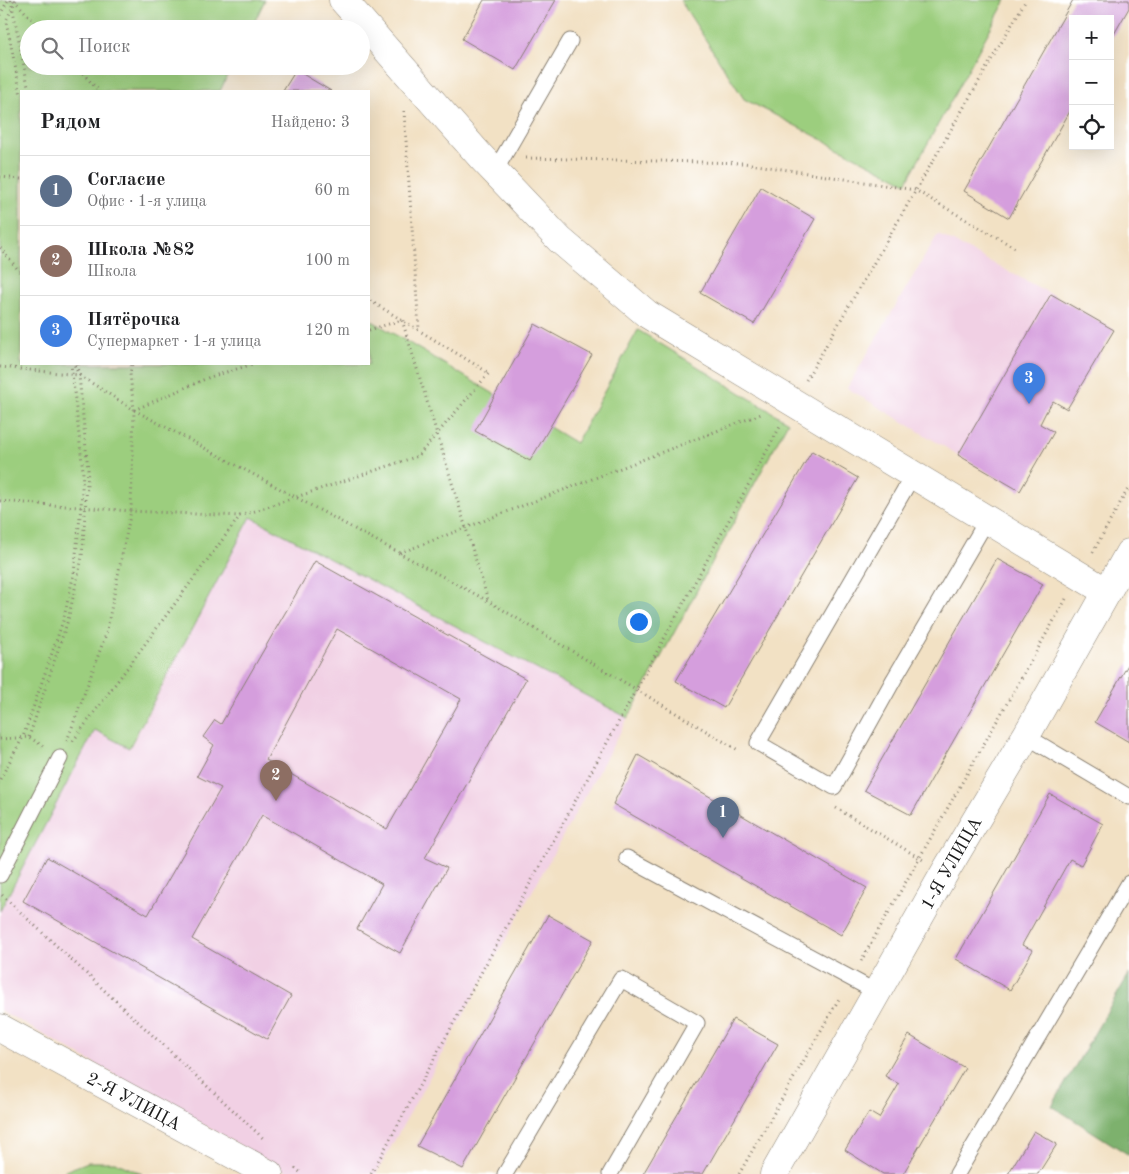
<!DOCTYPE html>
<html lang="ru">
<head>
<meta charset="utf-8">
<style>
  body { margin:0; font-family:"Old Standard TT",serif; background:#f2f2f2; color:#202124 }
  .controls { position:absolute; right:15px; top:15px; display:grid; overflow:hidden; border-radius:0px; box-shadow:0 5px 20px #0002 }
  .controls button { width:45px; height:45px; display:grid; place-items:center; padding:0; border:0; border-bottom:1px solid #e0e0e0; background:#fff; color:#202124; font:25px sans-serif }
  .you { position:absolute; left:638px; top:621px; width:18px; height:18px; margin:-12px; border:4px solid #fff; border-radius:50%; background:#1a73e8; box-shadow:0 0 0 8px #1a73e833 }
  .badge { display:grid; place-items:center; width:32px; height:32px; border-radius:50%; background:#7c3aed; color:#fff; font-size:16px; font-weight:700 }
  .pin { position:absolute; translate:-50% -41px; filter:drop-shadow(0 1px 2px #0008) }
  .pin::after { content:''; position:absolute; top:26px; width:18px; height:15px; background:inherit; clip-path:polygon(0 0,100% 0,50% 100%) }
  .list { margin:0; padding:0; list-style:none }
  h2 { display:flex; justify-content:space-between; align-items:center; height:65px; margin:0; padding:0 20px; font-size:21px }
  h2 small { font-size:16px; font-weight:400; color:#757577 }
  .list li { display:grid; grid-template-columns:32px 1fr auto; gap:15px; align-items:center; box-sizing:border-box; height:70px; padding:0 20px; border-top:1px solid #e0e0e0 }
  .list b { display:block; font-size:19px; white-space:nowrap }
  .list p { margin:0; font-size:16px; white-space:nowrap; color:#757577 }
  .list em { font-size:16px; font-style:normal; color:#757577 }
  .icon { flex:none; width:28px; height:28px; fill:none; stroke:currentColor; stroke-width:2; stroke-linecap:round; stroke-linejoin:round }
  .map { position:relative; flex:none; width:1129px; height:1174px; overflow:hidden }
  .search { position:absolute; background:#fff; box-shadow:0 5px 20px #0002; left:20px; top:20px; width:350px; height:55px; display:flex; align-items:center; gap:12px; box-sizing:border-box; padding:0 18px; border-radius:28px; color:#757577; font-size:19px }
  .panel { position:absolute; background:#fff; box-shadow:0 5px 20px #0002; left:20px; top:90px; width:350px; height:275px; border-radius:0px }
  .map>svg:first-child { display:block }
  .built { fill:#f1d0e4 }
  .green { fill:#9cce7e; stroke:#5c754d }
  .forest { fill:#7db16d; stroke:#4c6644 }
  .building { fill:#d59edd; fill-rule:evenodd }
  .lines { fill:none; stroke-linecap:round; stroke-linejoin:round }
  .service-casing { stroke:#877e70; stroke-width:17 }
  .minor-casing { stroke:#877e70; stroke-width:29 }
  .tertiary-casing { stroke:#877e70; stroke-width:29 }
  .path { stroke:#877e70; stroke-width:3; stroke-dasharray:1 4; stroke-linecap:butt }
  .service { stroke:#fff; stroke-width:15 }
  .minor { stroke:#fff; stroke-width:28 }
  .tertiary { stroke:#fff; stroke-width:28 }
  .labels { text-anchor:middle; stroke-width:4.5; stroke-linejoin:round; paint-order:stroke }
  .street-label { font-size:18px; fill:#1c1c1c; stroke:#fff }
</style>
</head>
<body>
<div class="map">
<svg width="1129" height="1174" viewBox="0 0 1129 1174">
  <rect width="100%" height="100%" fill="#fff"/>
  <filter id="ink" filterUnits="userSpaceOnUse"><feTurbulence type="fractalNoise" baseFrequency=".02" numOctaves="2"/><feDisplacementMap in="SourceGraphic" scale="10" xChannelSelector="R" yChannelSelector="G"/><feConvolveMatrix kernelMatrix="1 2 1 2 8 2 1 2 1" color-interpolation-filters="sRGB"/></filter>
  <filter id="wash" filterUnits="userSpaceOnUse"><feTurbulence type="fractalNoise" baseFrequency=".0096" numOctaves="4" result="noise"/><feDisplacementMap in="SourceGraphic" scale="20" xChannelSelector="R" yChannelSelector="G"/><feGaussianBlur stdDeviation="1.12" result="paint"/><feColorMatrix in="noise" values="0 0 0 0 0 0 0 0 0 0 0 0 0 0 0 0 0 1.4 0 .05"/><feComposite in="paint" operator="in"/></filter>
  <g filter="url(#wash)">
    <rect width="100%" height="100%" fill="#f2e1c4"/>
    <path class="built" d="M938 234 1051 294 958 455 847 388Z
      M251 517 628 718 376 1174H290L0 1010V911L95 730 130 748Z"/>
    <path class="green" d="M0 0H265L251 29H29V66H232L220 91H21V364H369V319L576 443 638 330 788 422 628 718 251 517 129 748 95 730 0 911Z
      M680 0H1006L906 183 744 99Z
      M88 1162H115L142 1174H60L65 1171Z"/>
    <path class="forest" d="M1129 974V1155L1052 1106Z"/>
    <g id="blocks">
      <path class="building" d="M484 0H556L515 70 462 39Z
        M1073 0H1129V8L1110 41V19H1073V106L1009 218 964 191Z
        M296 70 331 91H283Z
        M761 187 815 219 754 324 700 293Z
        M1051 294 1114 330 1067 409 1053 401 1046 412 1040 424 1054 432 1020 491 958 455Z
        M535 324 592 355 530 461 475 431Z
        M812 451 858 478 724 708 676 681Z
        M997 559 1043 584 911 815 864 790Z
        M315 561 526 679 425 858 447 868 400 953 357 929 382 884 262 815 192 939 291 996 267 1039 23 901 47 857 148 915 221 788 197 776 214 745 203 737 215 720 221 724ZM337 629 461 699 387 829 266 760Z
        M1129 663V742L1095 722Z
        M638 755 867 888 841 935 613 804Z
        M1050 794 1103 824 1081 865 1070 859 1022 945 1033 950 1010 990 956 959Z
        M548 915 593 940 463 1169 417 1146Z
        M733 1019 778 1044 703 1174H643Z
        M909 1035 965 1068 903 1174H883L845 1150 869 1112 879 1118 899 1084 885 1076Z
        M1034 1131 1057 1144 1038 1174H1008Z"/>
    </g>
  </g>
  <g filter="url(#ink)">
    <use href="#blocks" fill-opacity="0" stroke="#877e70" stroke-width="1"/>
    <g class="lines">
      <g class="service-casing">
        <path id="service" d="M495 171 570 41
          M913 475 758 743 834 787 894 679 987 520
          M1026 736 1129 797
          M627 858 878 993
          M0 875 60 758
          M505 1174 621 979 697 1023 610 1174
          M957 1174 1129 883"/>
      </g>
      <g class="minor-casing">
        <path id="minor" d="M343 0 481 157 560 240 647 314 1107 592
          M0 1028 269 1174"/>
      </g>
      <g class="tertiary-casing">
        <path id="tertiary" d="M774 1174 945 872 1026 736 1129 553"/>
      </g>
      <path class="path" d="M11 0 29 91
        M14 0 41 29
        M16 0 6 21 21 95
        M0 15 8 0
        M76 66 99 91
        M404 111 419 329
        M526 158 744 163 915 190 1017 249
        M0 177 21 179
        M0 248 21 273
        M369 330 402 320 488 600
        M78 364 79 372
        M0 367 79 375 134 410 488 601 738 750
        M806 380 1026 0
        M134 410 210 377 253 364
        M0 501 131 511 240 516
        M1093 552 1129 487
        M400 553 761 414
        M29 737 68 620 82 557 88 470 79 375 74 364
        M0 739 29 737 43 746
        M67 741 106 634 131 511 134 410 130 374 132 364
        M73 741 240 516 418 456 489 373 369 300
        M0 779 23 737 63 621 74 573 81 507 83 471 71 364
        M836 808 923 860
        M2 895 265 1140
        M861 961 1066 599
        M295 1168 302 1174
        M371 1174 781 425
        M739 1174 840 997"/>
      <use href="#service" class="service"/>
      <use href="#minor" class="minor"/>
      <use href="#tertiary" class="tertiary"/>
    </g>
  </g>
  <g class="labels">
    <g class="street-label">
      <text transform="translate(951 863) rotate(-60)" y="6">1-Я УЛИЦА</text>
      <text transform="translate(134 1101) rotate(28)" y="6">2-Я УЛИЦА</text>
    </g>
  </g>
</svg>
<div class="controls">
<button>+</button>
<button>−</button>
<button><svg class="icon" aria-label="locate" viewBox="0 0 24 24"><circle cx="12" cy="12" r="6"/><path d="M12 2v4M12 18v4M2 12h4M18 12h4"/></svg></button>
</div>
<div class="you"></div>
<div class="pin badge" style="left:723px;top:838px;background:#5c6f8a">1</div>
<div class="pin badge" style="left:276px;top:801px;background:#8d6e63">2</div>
<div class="pin badge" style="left:1029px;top:404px;background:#3f7fe0">3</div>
<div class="search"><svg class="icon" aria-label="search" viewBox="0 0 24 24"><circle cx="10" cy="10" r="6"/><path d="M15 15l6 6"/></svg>Поиск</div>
<section class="panel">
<h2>Рядом<small>Найдено: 3</small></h2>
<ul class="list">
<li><span class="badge" style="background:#5c6f8a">1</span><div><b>Согласие</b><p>Офис · 1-я улица</p></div><em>60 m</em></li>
<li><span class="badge" style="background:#8d6e63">2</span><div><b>Школа №82</b><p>Школа</p></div><em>100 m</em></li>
<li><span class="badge" style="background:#3f7fe0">3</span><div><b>Пятёрочка</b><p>Супермаркет · 1-я улица</p></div><em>120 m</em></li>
</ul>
</section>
</div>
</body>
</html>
